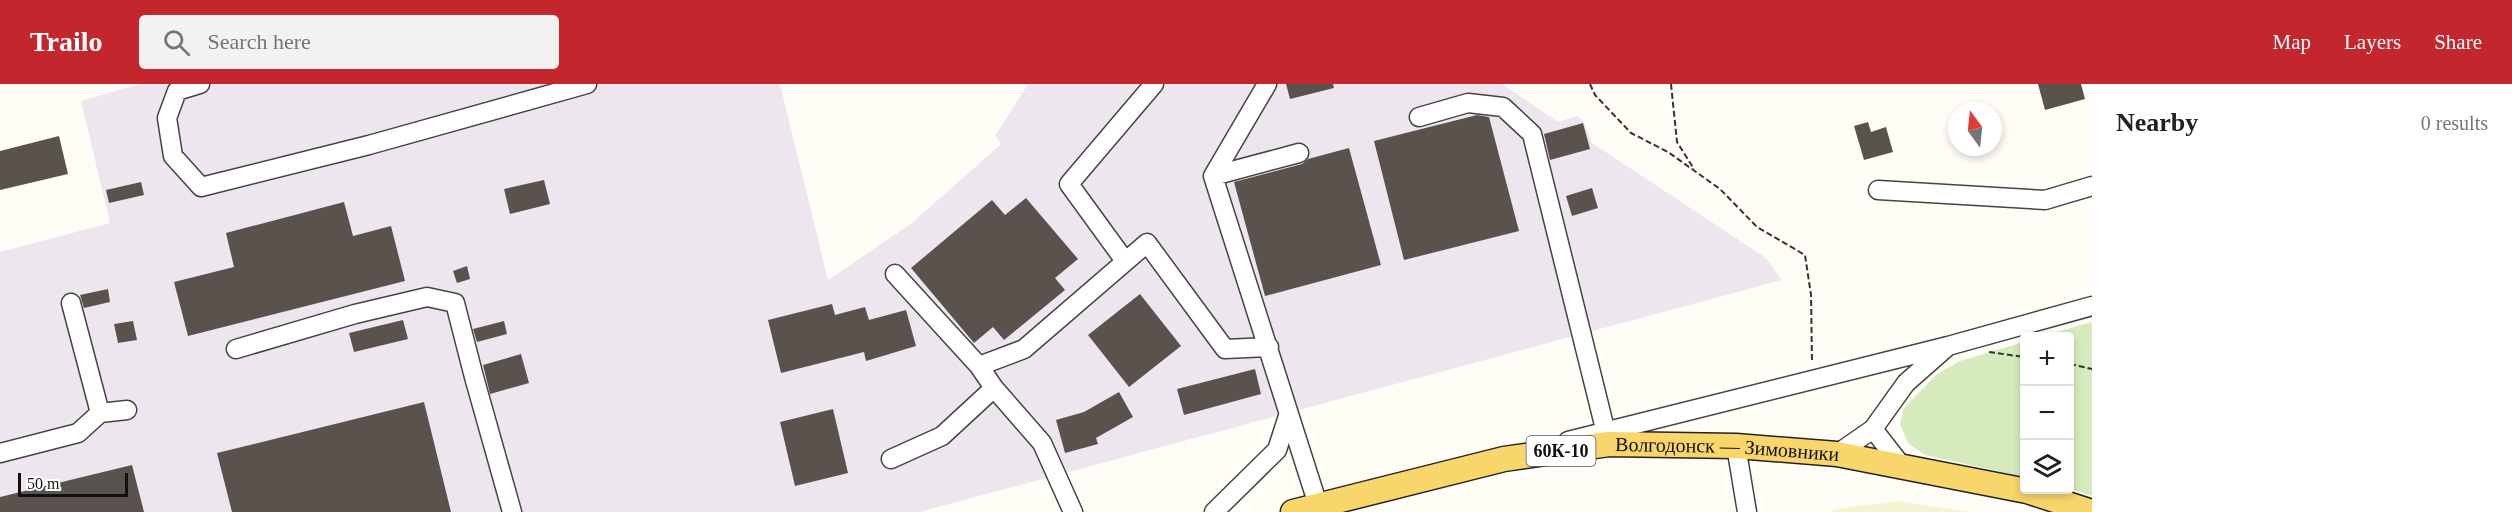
<!DOCTYPE html>
<html lang="en">
<head>
<meta charset="utf-8">
<style>
  body { margin:0; font-family:"Times New Roman",serif; background:#f2f2f2; color:#202124 }
  .controls { position:absolute; right:18px; bottom:18px; display:grid; overflow:hidden; border-radius:6px; box-shadow:0 3px 9px #0003 }
  .controls button { width:54px; height:54px; display:grid; place-items:center; padding:0; border:0; border-bottom:2px solid #e0e0e0; background:#fff; color:#202124; font:30px sans-serif }
  .compass { position:absolute; left:1948px; top:18px; width:54px; height:54px; border-radius:50%; background:#fff; box-shadow:0 3px 9px #0003; rotate:345deg }
  .scale { position:absolute; left:18px; bottom:15px; width:110px; box-sizing:border-box; padding-left:6px; border:3px solid #111; border-top:0; font-size:16px; line-height:21px; white-space:nowrap; color:#111; -webkit-text-stroke:4px #fff; paint-order:stroke }
  .list { margin:0; padding:0; list-style:none }
  h2 { display:flex; justify-content:space-between; align-items:center; height:78px; margin:0; padding:0 24px; font-size:26px }
  h2 small { font-size:20px; font-weight:400; color:#757577 }
  .icon { flex:none; width:33px; height:33px; fill:none; stroke:currentColor; stroke-width:2; stroke-linecap:round; stroke-linejoin:round }
  .map { position:relative; flex:none; width:2092px; height:428px; overflow:hidden }
  header { display:flex; align-items:center; gap:36px; box-sizing:border-box; height:84px; padding:0 30px; background:#c4262e; color:#fff }
  header strong { font-size:28px }
  nav { display:flex; gap:33px; margin-inline-start:auto; font-size:21px }
  .search { width:420px; height:54px; background:#f2f2f2; display:flex; align-items:center; gap:15px; box-sizing:border-box; padding:0 21px; border-radius:6px; color:#757577; font-size:22px }
  main { display:flex }
  aside { flex:1; background:#fff }
  .map>svg:first-child { display:block }
  .industrial { fill:#eee6ef }
  .farmland { fill:#f6f3d4 }
  .green { fill:#d5ebbd }
  .building { fill:#5a524d }
  .lines { fill:none; stroke-linecap:round; stroke-linejoin:round }
  .minor-casing { stroke:#444; stroke-width:21 }
  .major-casing { stroke:#222; stroke-width:27 }
  .path { stroke:#333; stroke-width:2; stroke-dasharray:6 3; stroke-linecap:butt }
  .minor { stroke:#fff; stroke-width:18 }
  .major { stroke:#f9d66b; stroke-width:24 }
  .labels { text-anchor:middle; stroke-width:6; stroke-linejoin:round; paint-order:stroke }
  .shield { fill:#fff; stroke:#585858; stroke-width:1.5 }
  .shield-label { font-size:18px; font-weight:bold; fill:#111 }
  .street-label { font-size:20px; fill:#111; stroke:#fff }
</style>
</head>
<body>
<header>
<strong>Trailo</strong>
<div class="search"><svg class="icon" aria-label="search" viewBox="0 0 24 24"><circle cx="10" cy="10" r="6"/><path d="M15 15l6 6"/></svg>Search here</div>
<nav><a>Map</a><a>Layers</a><a>Share</a></nav>
</header>
<main>
<div class="map">
<svg width="2092" height="428" viewBox="0 0 2092 428">
  <rect width="100%" height="100%" fill="#fffdf5"/>
  <path class="industrial" d="M140 0H780L828 196 912 139 1001 60 995 52 1028 0H1502L1558 38 1577 32 1583 36 1592 59 1766 174 1782 196 920 428H0V168L110 139 81 17Z"/>
  <path class="farmland" d="M1899 417 1969 428H1830L1835 425Z"/>
  <path class="green" d="M2092 238V412L2070 405V252H2043Z
    M2024 258V393L1925 371 1908 359 1900 340 1904 324 1937 290 1960 277Z"/>
  <path class="building" d="M1286 0H1333L1334 4 1290 15Z
    M2038 0H2081L2085 15 2045 26Z
    M1477 31 1489 33 1519 147 1404 176 1374 57Z
    M1868 38 1871 48 1886 43 1893 68 1864 76 1854 42Z
    M1583 39 1590 65 1550 76 1544 50Z
    M59 52 68 90 0 106V67Z
    M1349 64 1381 181 1265 212 1234 98 1302 80 1308 75Z
    M544 96 550 120 510 130 504 105Z
    M141 98 144 111 109 119 106 106Z
    M1592 104 1598 124 1572 132 1566 112Z
    M1026 114 1078 175 1055 194 1065 206 1004 256 993 243 974 259 911 184 992 116 1005 131Z
    M344 118 353 152 391 142 405 197 188 252 174 198 234 183 226 149Z
    M467 182 470 195 457 199 453 187Z
    M108 205 110 218 84 224 80 211Z
    M1140 210 1181 262 1129 303 1088 251Z
    M832 220 835 231 865 223 869 236 906 226 916 262 866 277 864 268 781 289 768 236Z
    M403 236 408 255 354 268 349 249Z
    M133 237 137 256 118 259 114 240Z
    M504 237 507 250 477 258 473 245Z
    M521 270 529 299 490 310 483 281Z
    M1255 285 1261 310 1184 331 1177 305Z
    M1119 308 1133 333 1096 354 1098 360 1065 369 1056 336 1084 328Z
    M424 318 451 428H232L217 369Z
    M833 325 848 389 795 402 780 338Z
    M132 381 144 428H0V413Z"/>
  <g class="lines">
    <g class="minor-casing">
      <path id="minor" d="M200 0 177 7 167 34 173 72 201 103 369 61 587 0
        M1419 33 1468 19 1503 23 1532 50 1608 357
        M1299 69 1213 92 1318 421
        M1213 92 1267 0
        M1878 106 2045 116 2092 102
        M1125 177 1069 100 1154 0
        M71 219 100 329 127 326
        M236 265 355 230 427 213 455 219 474 293 512 428
        M979 282 1024 265 1147 159 1225 265 1269 263
        M994 304 1042 359 1073 428
        M1873 345 1901 381
        M1568 357 1948 262
        M1736 362 1747 428
        M0 369 78 349 100 329
        M1837 370 1873 345 1906 299 1948 262 2092 222
        M891 375 942 352 994 304 979 282 895 190
        M1214 428 1277 366 1288 332"/>
    </g>
    <g class="major-casing">
      <g id="major">
        <path id="s1" d="M1293 428 1504 375 1609 360 1736 362 1837 370 2027 407 2092 428"/>
      </g>
    </g>
    <path class="path" d="M1590 0 1595 11 1631 49 1668 68 1720 105 1757 143 1805 171 1811 211 1812 279
      M1671 0 1677 58 1694 85
      M1989 268 2024 273
      M2070 280 2092 285"/>
    <use href="#minor" class="minor"/>
    <use href="#major" class="major"/>
  </g>
  <g class="labels">
    <rect class="shield" x="1526.5" y="352" width="69" height="30" rx="4.5"/>
    <g class="shield-label">
      <text x="1561" y="373">60К-10</text>
    </g>
    <g class="street-label">
      <text dy="7" stroke="none"><textPath href="#s1" startOffset="442">Волгодонск — Зимовники</textPath></text>
    </g>
  </g>
</svg>
<div class="controls">
<button>+</button>
<button>−</button>
<button><svg class="icon" aria-label="layers" viewBox="0 0 24 24"><path d="M12 4l9 5-9 5-9-5zM3 14l9 5 9-5"/></svg></button>
</div>
<svg class="compass" viewBox="-18 -18 36 36"><path d="M0-13l5 13h-10z" fill="#e53935"/><path d="M0 13l5-13h-10z" fill="#757577"/></svg>
<div class="scale">50 m</div>
</div>
<aside>
<h2>Nearby<small>0 results</small></h2>
<ul class="list">
</ul>
</aside>
</main>
</body>
</html>
